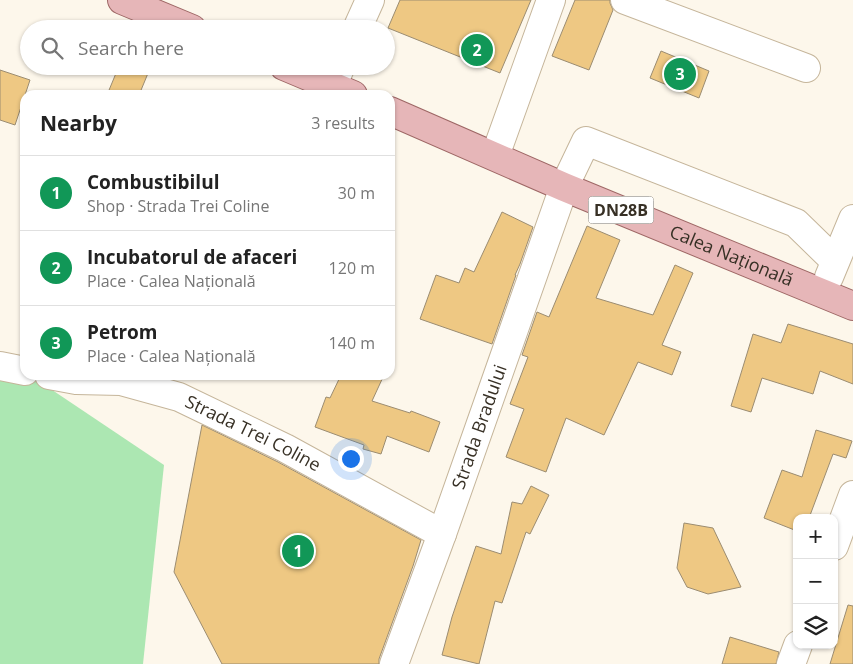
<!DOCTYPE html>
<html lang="en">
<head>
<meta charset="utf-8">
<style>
  body { margin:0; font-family:"Open Sans",sans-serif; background:#f6f6f6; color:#222 }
  .controls { position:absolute; right:15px; bottom:15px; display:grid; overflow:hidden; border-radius:10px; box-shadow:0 1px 4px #0004 }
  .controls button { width:45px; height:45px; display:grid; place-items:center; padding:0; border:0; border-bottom:1px solid #e0e0e0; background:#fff; color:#222; font:25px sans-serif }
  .you { position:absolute; left:350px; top:458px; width:18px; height:18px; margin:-12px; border:4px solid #fff; border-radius:50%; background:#1a73e8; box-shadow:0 0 0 8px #1a73e833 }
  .badge { display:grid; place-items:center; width:32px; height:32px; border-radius:50%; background:#119757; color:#fff; font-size:16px; font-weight:700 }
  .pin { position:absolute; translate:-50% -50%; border:2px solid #fff; box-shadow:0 1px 5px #0006 }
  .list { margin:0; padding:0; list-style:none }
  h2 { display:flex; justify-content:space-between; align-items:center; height:65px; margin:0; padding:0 20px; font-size:21px }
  h2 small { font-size:16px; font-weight:400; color:#767676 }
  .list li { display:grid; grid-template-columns:32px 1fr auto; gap:15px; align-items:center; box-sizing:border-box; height:75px; padding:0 20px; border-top:1px solid #e0e0e0 }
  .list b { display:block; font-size:19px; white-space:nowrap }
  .list p { margin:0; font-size:16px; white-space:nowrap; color:#767676 }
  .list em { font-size:16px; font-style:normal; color:#767676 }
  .icon { flex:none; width:28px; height:28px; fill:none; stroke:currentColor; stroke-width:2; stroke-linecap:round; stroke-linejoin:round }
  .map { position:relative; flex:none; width:853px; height:664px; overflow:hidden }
  .search { position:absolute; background:#fff; box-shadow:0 1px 4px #0004; left:20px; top:20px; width:375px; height:55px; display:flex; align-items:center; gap:12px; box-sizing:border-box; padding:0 18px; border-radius:28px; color:#767676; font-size:19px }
  .panel { position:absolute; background:#fff; box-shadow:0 1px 4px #0004; left:20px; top:90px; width:375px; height:290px; border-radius:15px }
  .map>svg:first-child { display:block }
  .green { fill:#ace7b2 }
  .building { fill:#eec883; stroke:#9b8c71 }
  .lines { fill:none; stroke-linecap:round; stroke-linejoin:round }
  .minor-casing { stroke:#c5b59a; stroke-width:30 }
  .major-casing { stroke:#9e6765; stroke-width:30 }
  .minor { stroke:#fff; stroke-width:28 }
  .major { stroke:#e6b6b8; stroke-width:28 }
  .labels { text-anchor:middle; stroke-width:4; stroke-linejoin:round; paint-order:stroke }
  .shield { fill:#fff; stroke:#736e66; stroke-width:1 }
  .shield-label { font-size:16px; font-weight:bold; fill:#373025 }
  .street-label { font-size:18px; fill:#373025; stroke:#fff }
</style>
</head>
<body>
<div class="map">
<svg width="853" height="664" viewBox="0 0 853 664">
  <rect width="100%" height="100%" fill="#fdf7eb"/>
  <path class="green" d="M0 355 164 465 143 664H0Z"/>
  <path class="building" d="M400 0H531L500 73 388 28Z
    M575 0H610V3L613 10 589 70 552 56Z
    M661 51 709 71 699 98 650 78Z
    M119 66H151L139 95H107Z
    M0 70 30 80 15 125 0 120Z
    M502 212 533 227 520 264 515 275H516L492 344 420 319 436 275 459 283 465 268 474 272Z
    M587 226 620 240 596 298 653 315 675 265 693 273 662 345 681 352 672 375 638 362 604 435 566 418 546 472 506 457 524 409 510 404 528 357 522 355 537 312 549 317Z
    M788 324 853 344V384L820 371 813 394 762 378 751 412 731 406 753 334 781 343Z
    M341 375H384L372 401 410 413 411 411 440 422 429 452 387 436 381 454 363 449 364 445 315 427 326 397 330 398Z
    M202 425 278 462 421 540 413 566 379 659V664H222L174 572Z
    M816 430 852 441 846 458 833 454 809 518H797V531L764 518 782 470 802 477Z
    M531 486 549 495 530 534 526 532 502 603 495 601 479 664 442 655 452 617 476 546 501 554 512 502 522 504Z
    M684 523 713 528 741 587 708 594 687 587 677 568Z
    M848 605 853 606V664H830Z
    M730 637 779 652 776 664H722Z"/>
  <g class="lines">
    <g class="minor-casing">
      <g id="minor">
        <path d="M625 0 806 68"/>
        <path d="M357 29 370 0"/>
        <path d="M332 86 341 66"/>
        <path d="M495 156 551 0"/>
        <path d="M829 277 853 219"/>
        <path d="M0 366 25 371"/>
        <path id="s1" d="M49 375 76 380 121 381 179 397 285 448 442 534"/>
        <path d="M834 546 853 495"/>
        <path id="s2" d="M394 664 442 534 564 187 586 141 796 223 835 261"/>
        <path d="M791 664 798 645"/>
      </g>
    </g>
    <g class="major-casing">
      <g id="major">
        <path d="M122 0 192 29"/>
        <path d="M284 66 353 95"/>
        <path id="s3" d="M390 111 564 187 853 306"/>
      </g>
    </g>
    <use href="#minor" class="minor"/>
    <use href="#major" class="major"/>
  </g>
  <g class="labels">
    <rect class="shield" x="588.5" y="196.5" width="65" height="27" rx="4"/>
    <g class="shield-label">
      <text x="621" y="216">DN28B</text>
    </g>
    <g class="street-label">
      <text dy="6" stroke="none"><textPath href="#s3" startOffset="371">Calea Națională</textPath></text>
      <text dy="6" stroke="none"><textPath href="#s2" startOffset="252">Strada Bradului</textPath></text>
      <text dy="6" stroke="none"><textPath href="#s1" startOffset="215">Strada Trei Coline</textPath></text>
    </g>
  </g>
</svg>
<div class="controls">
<button>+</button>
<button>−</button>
<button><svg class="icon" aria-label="layers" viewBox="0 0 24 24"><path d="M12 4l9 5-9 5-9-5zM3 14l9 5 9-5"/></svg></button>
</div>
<div class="you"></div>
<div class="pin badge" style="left:298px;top:551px">1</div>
<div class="pin badge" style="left:477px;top:50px">2</div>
<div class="pin badge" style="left:680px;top:74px">3</div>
<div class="search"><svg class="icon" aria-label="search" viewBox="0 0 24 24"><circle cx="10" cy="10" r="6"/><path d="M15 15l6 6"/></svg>Search here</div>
<section class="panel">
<h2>Nearby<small>3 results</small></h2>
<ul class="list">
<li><span class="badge">1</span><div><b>Combustibilul</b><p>Shop · Strada Trei Coline</p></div><em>30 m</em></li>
<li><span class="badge">2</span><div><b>Incubatorul de afaceri</b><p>Place · Calea Națională</p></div><em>120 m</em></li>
<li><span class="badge">3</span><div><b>Petrom</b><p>Place · Calea Națională</p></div><em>140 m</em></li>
</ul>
</section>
</div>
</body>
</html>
